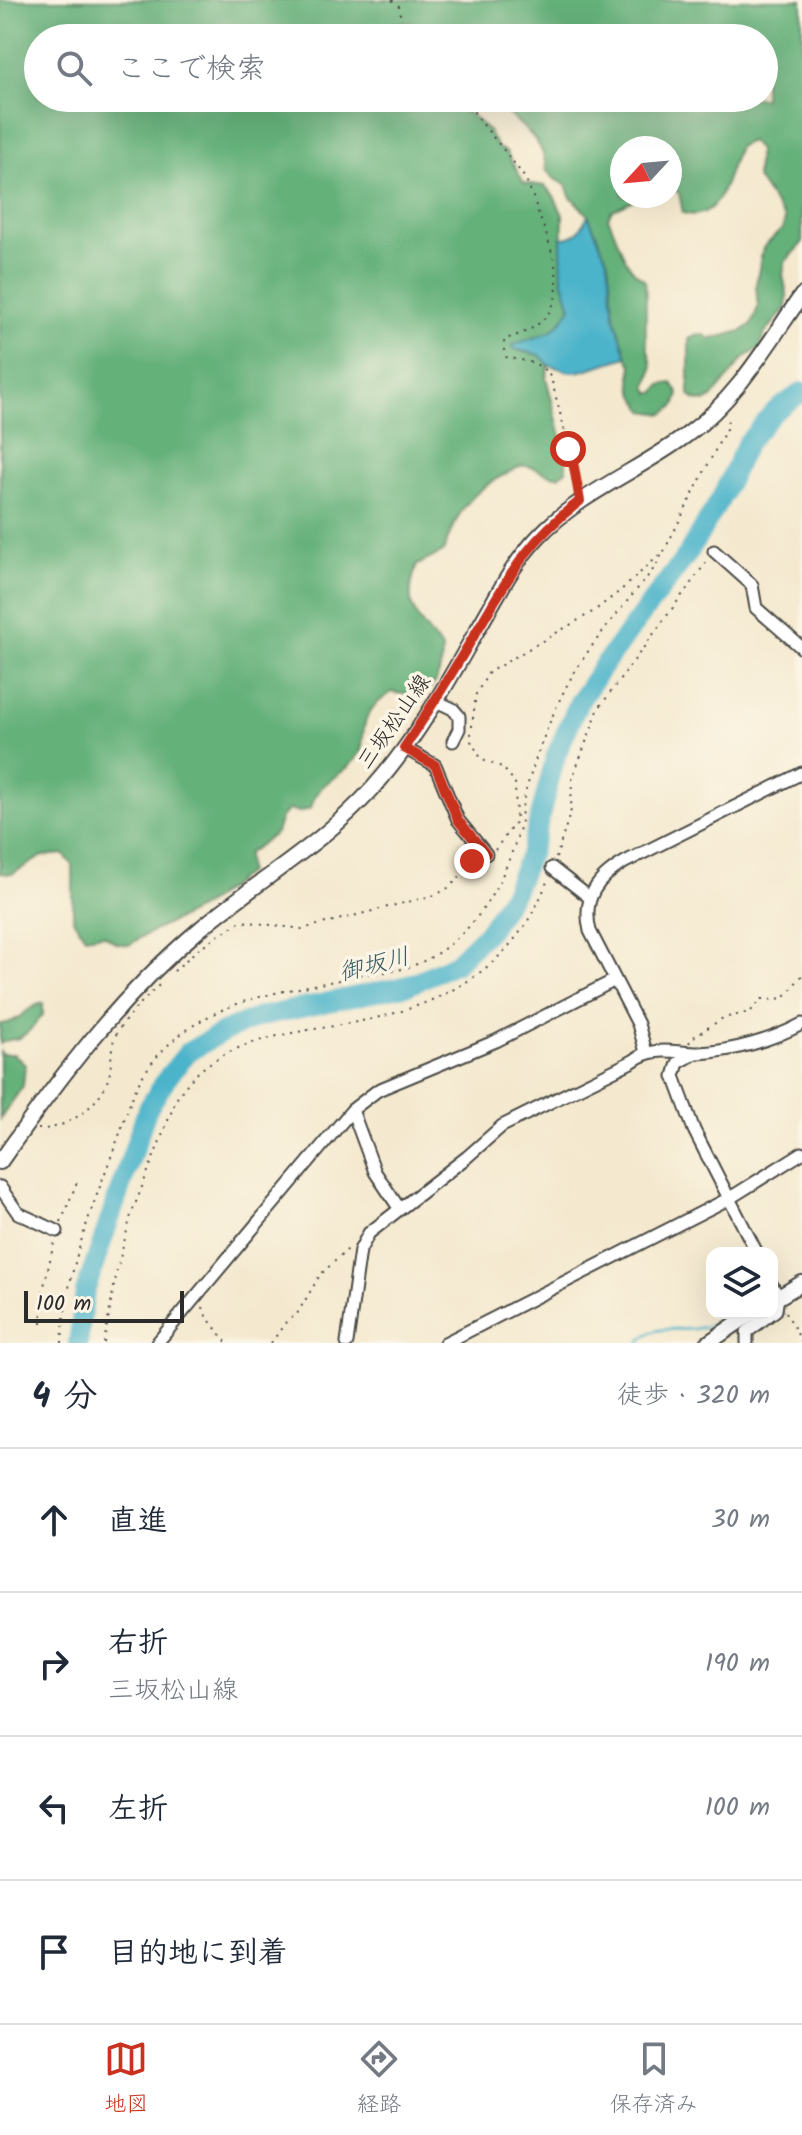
<!DOCTYPE html>
<html lang="ja">
<head>
<meta charset="utf-8">
<style>
  body { margin:0; font-family:Kalam,"Klee One",sans-serif; background:#f2f2f3; color:#1f2937 }
  .controls { position:absolute; right:24px; bottom:24px; display:grid; overflow:hidden; border-radius:16px; box-shadow:0 8px 32px #0002 }
  .controls button { width:72px; height:72px; display:grid; place-items:center; padding:0; border:0; border-bottom:2px solid #e0e1e3; background:#fff; color:#1f2937; font:40px sans-serif }
  .compass { position:absolute; left:610px; top:136px; width:72px; height:72px; border-radius:50%; background:#fff; box-shadow:0 8px 32px #0002; rotate:244deg }
  .scale { position:absolute; left:24px; bottom:20px; width:160px; box-sizing:border-box; padding-left:8px; border:4px solid #2b2b2b; border-top:0; font-size:22px; line-height:28px; white-space:nowrap; color:#2b2b2b; -webkit-text-stroke:6px #fcf5e5; paint-order:stroke }
  .stop { position:absolute; width:24px; height:24px; margin:-18px; border:6px solid #c8321e; border-radius:50%; background:#fff }
  .stop.end { background:#c8321e; border-color:#fff; box-shadow:0 2px 8px #0008 }
  .list { margin:0; padding:0; list-style:none }
  h2 { display:flex; justify-content:space-between; align-items:center; height:104px; margin:0; padding:0 32px; font-size:34px }
  h2 small { font-size:26px; font-weight:400; color:#747a83 }
  .list li { display:grid; grid-template-columns:52px 1fr auto; gap:24px; align-items:center; box-sizing:border-box; height:144px; padding:0 32px; border-top:2px solid #e0e1e3 }
  .list b { display:block; font-size:30px; white-space:nowrap }
  .list p { margin:0; font-size:26px; white-space:nowrap; color:#747a83 }
  .list em { font-size:26px; font-style:normal; color:#747a83 }
  .icon { flex:none; width:44px; height:44px; fill:none; stroke:currentColor; stroke-width:2; stroke-linecap:round; stroke-linejoin:round }
  .map { position:relative; flex:none; width:802px; height:1343px; overflow:hidden }
  .search { position:absolute; background:#fff; box-shadow:0 8px 32px #0002; left:24px; right:24px; top:24px; height:88px; display:flex; align-items:center; gap:20px; box-sizing:border-box; padding:0 28px; border-radius:44px; color:#747a83; font-size:30px }
  .sheet { height:680px; background:#fff }
  nav { display:flex; justify-content:space-around; align-items:center; box-sizing:border-box; height:112px; border-top:2px solid #e0e1e3; background:#fff; font-size:22px; color:#747a83 }
  nav a { display:grid; justify-items:center; gap:4px }
  nav .on { color:#c8321e }
  .map>svg:first-child { display:block }
  .forest { fill:#65b17a; stroke:#486e52; stroke-width:2 }
  .water { fill:#4bb4ca; stroke:#3b707a; stroke-width:2 }
  .lines { fill:none; stroke-linecap:round; stroke-linejoin:round }
  .stream { stroke:#4bb4ca; stroke-width:3 }
  .river { stroke:#4bb4ca; stroke-width:20 }
  .minor-casing { stroke:#494844; stroke-width:15 }
  .major-casing { stroke:#494844; stroke-width:18 }
  .path { stroke:#494844; stroke-width:2; stroke-dasharray:2 6; stroke-linecap:butt }
  .minor { stroke:#fff; stroke-width:11 }
  .major { stroke:#fff; stroke-width:14 }
  .route { stroke:#c8321e; stroke-width:10 }
  .labels { text-anchor:middle; stroke-width:7; stroke-linejoin:round; paint-order:stroke }
  .street-label { font-size:22px; fill:#2b2b2b; stroke:#fcf5e5 }
  .water-label { font-size:24px; font-style:italic; fill:#365b63; stroke:#fcf5e5 }
</style>
</head>
<body>
<div class="map">
<svg width="802" height="1343" viewBox="0 0 802 1343">
  <rect width="100%" height="100%" fill="#fcf5e5"/>
  <filter id="ink" filterUnits="userSpaceOnUse"><feTurbulence type="fractalNoise" baseFrequency=".0125" numOctaves="2"/><feDisplacementMap in="SourceGraphic" scale="16" xChannelSelector="R" yChannelSelector="G"/><feConvolveMatrix kernelMatrix="1 2 1 2 8 2 1 2 1" color-interpolation-filters="sRGB"/></filter>
  <filter id="wash" filterUnits="userSpaceOnUse"><feTurbulence type="fractalNoise" baseFrequency=".006" numOctaves="4" result="noise"/><feDisplacementMap in="SourceGraphic" scale="32" xChannelSelector="R" yChannelSelector="G"/><feGaussianBlur stdDeviation="1.8" result="paint"/><feColorMatrix in="noise" values="0 0 0 0 0 0 0 0 0 0 0 0 0 0 0 0 0 1.4 0 .05"/><feComposite in="paint" operator="in"/></filter>
  <g filter="url(#wash)">
    <rect width="100%" height="100%" fill="#f4e9cf"/>
    <path class="forest" d="M0 0H802V243L785 262 783 275 787 294 786 308 765 333 760 348 744 358 712 398 704 402 695 400 689 394V339C698 332 702 333 711 339L742 331 752 324 758 307 756 284 763 248 783 228 785 219 756 177 758 150 750 141 738 147C727 173 721 225 683 213L679 193 670 186V148H622V196H641L611 211 608 218C620 241 622 267 645 280 647 300 645 319 646 338 647 361 658 359 647 386L650 393H655L661 385 672 383 679 394 675 406 664 414 645 411C633 396 629 384 632 365L627 357 614 315 608 262 588 215 570 196 566 185 556 180 546 170C545 134 512 123 492 98H764V38H453C434 25 400 16 379 29V38H38V98H458L463 111 472 115 488 131 498 148 506 152 524 183 545 186 554 196 563 215 562 278 571 307C558 330 551 334 525 340L520 351 540 355 549 365 546 377 566 456V470L559 476C545 477 535 464 522 466 517 467 510 472 505 474 467 494 457 513 443 552L417 565C401 608 417 617 442 649 442 684 429 701 392 692 374 704 364 713 363 736 362 743 363 749 359 754 345 777 317 779 311 808L300 812 288 810 281 817 276 833 247 854 248 873 201 908 143 936 129 945 116 943 104 934 85 937 73 919V865L63 854 43 856 12 874 0 873Z
      M43 1003V1015C37 1022 29 1033 21 1037 13 1041 7 1038 0 1044V1024C19 1024 26 1006 43 1003Z
      M0 1051 2 1054H14L25 1065 23 1086 0 1119Z"/>
    <path class="water" d="M588 215 608 262 614 315 627 357 578 372H570L549 365 540 355 514 349 513 345C543 333 554 338 571 307L562 278 561 238C578 238 581 228 588 215Z"/>
    <g class="lines">
      <path class="stream" d="M639 1343C652 1324 673 1331 693 1329 705 1327 719 1324 730 1320"/>
      <path class="river" d="M78 1343 85 1292 147 1110 167 1078 188 1052 223 1032 259 1017 409 985 456 963 489 930 514 891 531 851 556 755 579 702 602 667 687 555 721 498 747 443 775 411 802 392"/>
    </g>
  </g>
  <g filter="url(#ink)">
    <g class="lines">
      <g class="minor-casing">
        <path id="minor" d="M714 551 752 585 756 608 802 648
          M436 701 453 709 459 716V729L453 741
          M404 748 435 765 458 820 486 854
          M552 868 589 897
          M646 1052 638 1024 590 931C582 898 597 878 625 862L802 773
          M694 1054 678 1063 674 1076 694 1130 757 1253
          M0 1187 18 1213 57 1231
          M399 1208 375 1172 352 1110 378 1090 496 1041 615 980
          M157 1343 352 1110
          M347 1343 360 1250 369 1233 467 1157 502 1126 633 1061C654 1045 675 1053 699 1053 734 1051 772 1040 802 1024
          M445 1343 730 1198 802 1153
          M747 1343V1332L776 1310 778 1297 772 1285"/>
      </g>
      <g class="major-casing">
        <path id="major" d="M0 1162C59 1078 120 996 200 929 257 881 323 844 373 788 414 742 446 686 476 632 496 599 511 565 539 536 581 492 639 471 688 434 737 398 767 345 802 295
          M772 1301 802 1283
          M708 1343 752 1313"/>
      </g>
      <path class="path" d="M392 0 399 6 402 30 409 38
        M465 98C481 126 506 150 524 177 532 190 536 208 542 223 562 276 572 321 505 339L503 346 506 357C524 361 541 361 551 378L574 467 576 488
        M495 850 516 821 515 782 502 767 482 760 471 741V734L476 694 489 672 594 611 620 591 664 551 728 425 727 415
        M556 858 571 810 572 779 599 708 708 560
        M174 971 199 948 241 921 302 929 435 895 450 887 475 860
        M689 1043 692 1038 723 1018 750 1012 762 999C767 999 771 1000 776 999 790 998 793 983 802 976
        M38 1129C67 1130 101 1105 109 1076 113 1062 109 1046 117 1033 128 1013 148 997 163 981
        M61 1222 77 1182
        M203 1307 206 1316 227 1343
        M786 1312 802 1343
        M42 1324 41 1299 54 1243
        M62 1343C65 1270 95 1201 120 1133 127 1112 133 1090 146 1071 158 1053 175 1037 194 1025 238 996 292 990 344 979 358 973 370 975 385 972 403 970 421 964 436 954 480 927 504 880 519 831 522 821 521 811 523 801 533 764 546 728 563 693 585 648 625 605 656 566L663 552
        M104 1343 117 1270 131 1215 176 1100C213 1035 297 1034 362 1021 447 1004 517 965 548 879
        M271 1343 286 1322 297 1314 320 1275 348 1249"/>
      <use href="#minor" class="minor"/>
      <use href="#major" class="major"/>
    </g>
  </g>
  <g class="lines" filter="url(#ink)">
    <path class="route" d="M472 861 486 854 458 820 435 765 404 748C429 711 452 673 475 634 510 576 524 544 580 501L574 467 568 449"/>
  </g>
  <g class="labels">
    <g class="street-label">
      <text transform="translate(393 721) rotate(-55)" y="8">三坂松山線</text>
    </g>
    <g class="water-label">
      <text transform="translate(374 964) rotate(-14)" y="8">御坂川</text>
    </g>
  </g>
</svg>
<div class="controls">
<button><svg class="icon" aria-label="layers" viewBox="0 0 24 24"><path d="M12 4l9 5-9 5-9-5zM3 14l9 5 9-5"/></svg></button>
</div>
<svg class="compass" viewBox="-18 -18 36 36"><path d="M0-13l5 13h-10z" fill="#e53935"/><path d="M0 13l5-13h-10z" fill="#747a83"/></svg>
<div class="scale">100 m</div>
<div class="stop" style="left:568px;top:449px"></div>
<div class="stop end" style="left:472px;top:861px"></div>
<div class="search"><svg class="icon" aria-label="search" viewBox="0 0 24 24"><circle cx="10" cy="10" r="6"/><path d="M15 15l6 6"/></svg>ここで検索</div>
</div>
<section class="sheet">
<h2>4 分<small>徒歩 · 320 m</small></h2>
<ul class="list">
<li><svg class="icon" aria-label="ahead" viewBox="0 0 24 24"><path d="M12 20V5M6 11l6-6 6 6"/></svg><div><b>直進</b></div><em>30 m</em></li>
<li><svg class="icon" aria-label="right" viewBox="0 0 24 24"><path d="M7 20v-9h11M14 6l5 5-5 5"/></svg><div><b>右折</b><p>三坂松山線</p></div><em>190 m</em></li>
<li><svg class="icon" aria-label="left" viewBox="0 0 24 24"><path d="M17 20v-9H6M10 6l-5 5 5 5"/></svg><div><b>左折</b></div><em>100 m</em></li>
<li><svg class="icon" aria-label="arrive" viewBox="0 0 24 24"><path d="M6 21V4h12l-3 4 3 4H6"/></svg><div><b>目的地に到着</b></div></li>
</ul>
</section>
<nav>
<a class="on"><svg class="icon" aria-label="map" viewBox="0 0 24 24"><path d="M3 6l6-2 6 2 6-2v14l-6 2-6-2-6 2zM9 4v14M15 6v14"/></svg>地図</a>
<a><svg class="icon" aria-label="directions" viewBox="0 0 24 24"><path d="M12 3l9 9-9 9-9-9zM9 14v-3h6M13 9l2 2-2 2"/></svg>経路</a>
<a><svg class="icon" aria-label="saved" viewBox="0 0 24 24"><path d="M7 4h10v16l-5-4-5 4z"/></svg>保存済み</a>
</nav>
</body>
</html>
